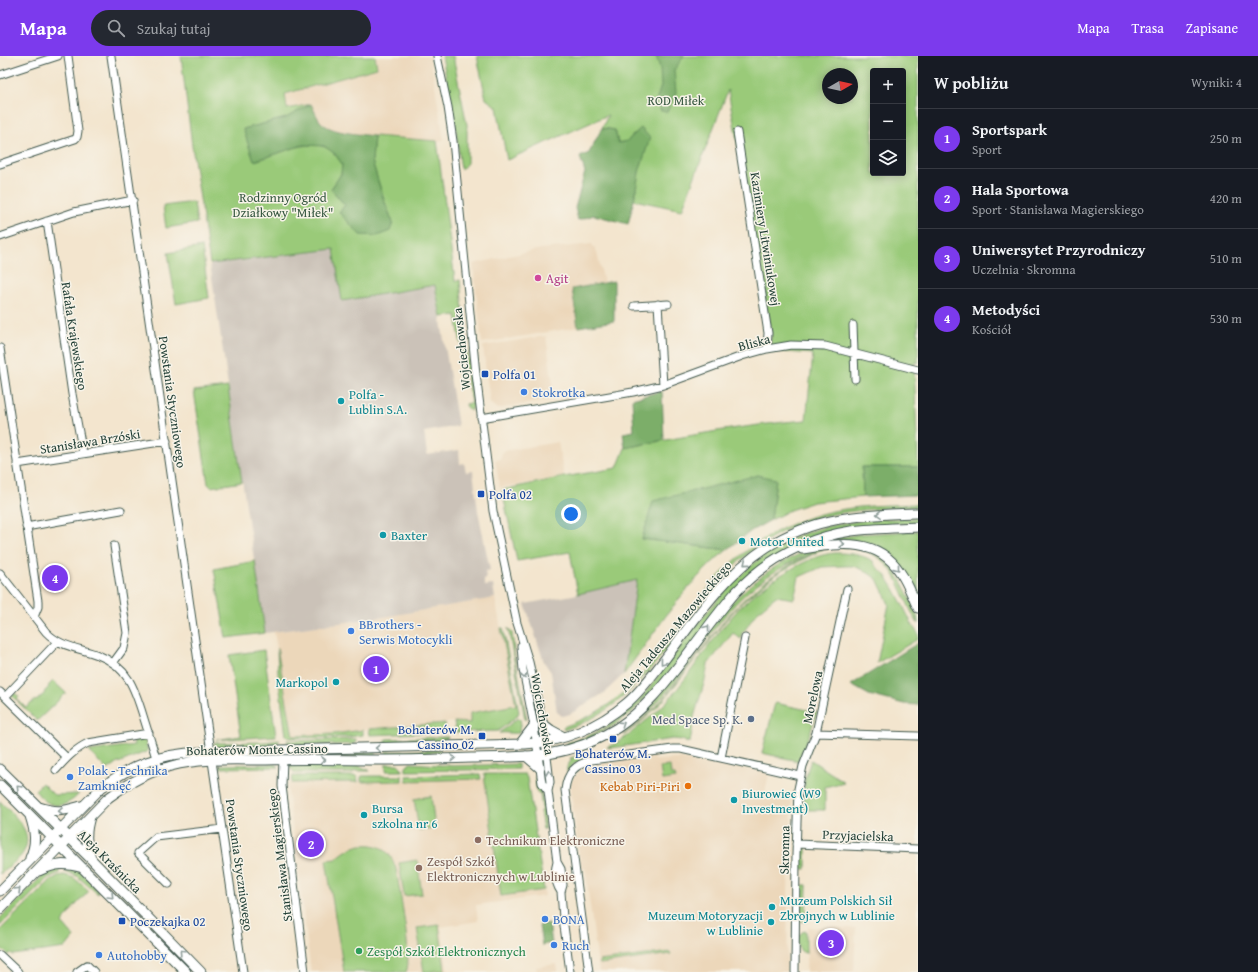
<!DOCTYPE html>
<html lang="pl">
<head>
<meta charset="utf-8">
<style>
  body { margin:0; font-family:"Gentium Book Plus",serif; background:#242831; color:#f1f3f6 }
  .controls { position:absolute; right:12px; top:12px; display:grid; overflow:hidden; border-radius:4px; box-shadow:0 2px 10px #0003 }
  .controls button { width:36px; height:36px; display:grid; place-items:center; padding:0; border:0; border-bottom:1px solid #363941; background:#171b24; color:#f1f3f6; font:20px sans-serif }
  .compass { position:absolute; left:822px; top:12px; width:36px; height:36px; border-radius:50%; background:#171b24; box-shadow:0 2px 10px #0003; rotate:81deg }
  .you { position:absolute; left:571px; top:458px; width:14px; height:14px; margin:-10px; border:3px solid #fff; border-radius:50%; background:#1a73e8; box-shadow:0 0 0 6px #1a73e833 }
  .badge { display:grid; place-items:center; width:26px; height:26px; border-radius:50%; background:#7c3aed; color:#fff; font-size:13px; font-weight:700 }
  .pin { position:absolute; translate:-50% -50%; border:2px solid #fff; box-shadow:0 1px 4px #0006 }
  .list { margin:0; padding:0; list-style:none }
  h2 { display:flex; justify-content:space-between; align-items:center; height:52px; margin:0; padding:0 16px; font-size:17px }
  h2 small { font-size:13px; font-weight:400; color:#9ea1a6 }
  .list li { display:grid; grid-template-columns:26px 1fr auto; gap:12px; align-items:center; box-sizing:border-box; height:60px; padding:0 16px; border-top:1px solid #363941 }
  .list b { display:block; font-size:15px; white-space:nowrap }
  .list p { margin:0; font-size:13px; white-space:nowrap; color:#9ea1a6 }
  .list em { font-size:13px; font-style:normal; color:#9ea1a6 }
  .icon { flex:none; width:22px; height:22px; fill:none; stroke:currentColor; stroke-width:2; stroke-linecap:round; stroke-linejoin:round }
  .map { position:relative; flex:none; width:918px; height:916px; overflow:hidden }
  header { display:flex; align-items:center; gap:24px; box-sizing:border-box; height:56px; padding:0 20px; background:#7c3aed; color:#fff }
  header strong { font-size:19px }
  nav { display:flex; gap:22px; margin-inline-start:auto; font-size:14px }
  .search { width:280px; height:36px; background:#242831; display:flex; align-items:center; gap:10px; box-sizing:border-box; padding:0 14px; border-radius:22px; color:#9ea1a6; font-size:15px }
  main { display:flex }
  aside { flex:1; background:#171b24 }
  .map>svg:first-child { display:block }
  .built { fill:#ecd7ba }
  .industrial { fill:#cbc2b8 }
  .green { fill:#9aca79; stroke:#5c8456; fill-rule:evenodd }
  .forest { fill:#7bae69; stroke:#4d764e }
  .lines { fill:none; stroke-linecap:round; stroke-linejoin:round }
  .minor-casing { stroke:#3f564b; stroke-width:9 }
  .major-casing { stroke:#3f564b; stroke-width:11 }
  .minor { stroke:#fff; stroke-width:7 }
  .major { stroke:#fff; stroke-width:9 }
  .oneway { stroke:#8f9e9a }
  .hotel-dot { fill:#d1479c; stroke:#f7f3e8; stroke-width:1.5 }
  .transit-dot { fill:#1a4fb4; stroke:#f7f3e8; stroke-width:1.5 }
  .shop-dot { fill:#3f7fe0; stroke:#f7f3e8; stroke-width:1.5 }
  .culture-dot { fill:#0f9aa8; stroke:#f7f3e8; stroke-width:1.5 }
  .service-dot { fill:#5c6f8a; stroke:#f7f3e8; stroke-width:1.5 }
  .food-dot { fill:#e8710a; stroke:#f7f3e8; stroke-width:1.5 }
  .education-dot { fill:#8d6e63; stroke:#f7f3e8; stroke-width:1.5 }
  .leisure-dot { fill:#2e9e5b; stroke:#f7f3e8; stroke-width:1.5 }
  .labels { text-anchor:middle; stroke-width:3; stroke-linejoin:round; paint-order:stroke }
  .park-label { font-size:13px; fill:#385942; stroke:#f7f3e8 }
  .street-label { font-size:13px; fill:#1f3d34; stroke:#f7f3e8 }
  .hotel-label { font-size:13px; fill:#b23c85; stroke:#f7f3e8; text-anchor:start }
  .transit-label { font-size:13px; fill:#164399; stroke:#f7f3e8; text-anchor:start }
  .shop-label { font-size:13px; fill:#366cbe; stroke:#f7f3e8; text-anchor:start }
  .culture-label { font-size:13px; fill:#0d838f; stroke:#f7f3e8; text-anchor:start }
  .service-label { font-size:13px; fill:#4e5e75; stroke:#f7f3e8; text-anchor:end }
  .food-label { font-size:13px; fill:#c56008; stroke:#f7f3e8; text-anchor:end }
  .education-label { font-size:13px; fill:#785e54; stroke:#f7f3e8; text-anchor:start }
  .leisure-label { font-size:13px; fill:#27864d; stroke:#f7f3e8; text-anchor:start }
</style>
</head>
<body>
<header>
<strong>Mapa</strong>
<div class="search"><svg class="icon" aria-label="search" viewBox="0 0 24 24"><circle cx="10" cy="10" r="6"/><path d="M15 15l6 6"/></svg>Szukaj tutaj</div>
<nav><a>Mapa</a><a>Trasa</a><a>Zapisane</a></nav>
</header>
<main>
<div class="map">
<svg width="918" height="916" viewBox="0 0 918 916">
  <rect width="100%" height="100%" fill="#f7f3e8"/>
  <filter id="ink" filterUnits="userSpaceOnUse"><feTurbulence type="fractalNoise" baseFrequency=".025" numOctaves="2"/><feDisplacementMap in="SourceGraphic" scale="8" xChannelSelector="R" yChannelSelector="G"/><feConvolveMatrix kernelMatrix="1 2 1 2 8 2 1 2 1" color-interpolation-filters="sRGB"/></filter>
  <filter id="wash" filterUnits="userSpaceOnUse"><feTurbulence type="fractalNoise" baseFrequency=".012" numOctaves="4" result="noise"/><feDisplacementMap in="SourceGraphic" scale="16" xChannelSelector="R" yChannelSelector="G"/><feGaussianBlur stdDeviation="0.9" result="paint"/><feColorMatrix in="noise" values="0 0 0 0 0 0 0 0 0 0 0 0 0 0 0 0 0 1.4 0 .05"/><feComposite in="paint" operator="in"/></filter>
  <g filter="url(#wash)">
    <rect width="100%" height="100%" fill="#f3e5ce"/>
    <path class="built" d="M375 0H430L444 84 437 85 374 80 349 77 331 73 321 66 311 48 287 53 285 39 377 12Z
      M592 188 597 197 604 227 572 233 578 271 482 287 473 208 541 193Z
      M546 280 555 343 497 353 490 347 483 290Z
      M558 386 564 421 500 432 495 404 500 403 503 395Z
      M495 542 516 649 470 657 471 667 454 666 369 673 333 678 293 680 274 576 377 562Z
      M654 700 655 704 682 703 695 706 718 707 769 717 765 738 771 740 792 745 791 786 789 790 788 839 787 916H599L585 812H581L580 807V802L579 799 571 735V729L573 723 577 718 582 713 592 709Z
      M527 722 545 840 476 849 478 865 441 871 448 916H311L287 727Z
      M808 871 856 872 854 916H806Z
      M557 908 558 916H537L536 911Z"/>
    <path class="industrial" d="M334 193 342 245 435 229 458 370 424 376 427 399 459 394 460 408 464 407 466 416 473 415 478 455 490 514 485 515 486 523 484 524V527L485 530 493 529 495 542 377 562 265 577 210 208Z
      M637 524 624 618 604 637 570 658 562 660 557 656 551 616 544 606 525 548 578 538Z"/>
    <path class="green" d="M181 0H375L377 12 285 38 287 53 311 48 286 62 244 73 254 105C277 100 319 74 337 101 338 103 341 106 342 108 344 118 335 126 331 133L345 149 339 156 393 167 384 144 372 105 374 80 437 85 455 225 460 224 466 286 461 288 456 259 441 261 435 229 342 245 334 193 210 208 192 90Z
      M442 0H453L467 69V107L461 114 455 66Z
      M477 0H918V307L914 306 918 411H862L863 441 814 446 790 454 771 464 776 423 642 483 727 494C685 527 656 575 624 618L637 524 578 538 570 496 517 505 502 434 564 421 617 412 625 392C685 380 745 369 806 364L813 298 771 295V275L728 34 682 154 634 144 639 116 641 72 627 85 618 87 615 74 602 72 608 59 507 104 497 51 486 43ZM873 15H903V117H873ZM828 18H852V42H828Z
      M194 146 197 167 166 172 163 150Z
      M202 191 209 242 176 248 168 197Z
      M467 292 473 351 471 355 467 352 466 348 471 347 462 293Z
      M228 331 242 426 211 431 208 428 194 335Z
      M918 448V451C877 453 837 453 799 468 774 478 750 494 731 513 674 569 647 648 564 674L563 671C617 652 638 625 671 582 688 558 705 534 726 513 758 481 801 459 845 453 869 449 894 449 918 448Z
      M918 462V467L869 469 765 506 662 624 632 656 613 670 589 682 568 690 567 687C582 683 597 677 611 668 632 655 647 635 661 616 700 567 735 509 794 482 834 464 875 463 918 462Z
      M918 475V543C904 514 895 491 860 485 851 483 840 485 832 483L860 478Z
      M839 490C880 492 893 506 909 541 913 550 918 558 918 568 907 551 899 520 885 507 874 496 856 491 840 491 820 492 804 499 786 509 766 520 745 536 730 554 694 595 669 645 623 676L631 666 648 652 660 639C684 611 703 580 727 552 749 527 783 501 815 493 823 491 831 491 839 490Z
      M817 496 776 518 740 548 725 565 662 646 642 665 624 679V678L643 663 664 642 728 560C750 535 785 507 817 496Z
      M835 497C849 497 861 498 873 505 874 510 881 514 885 519 897 535 905 555 914 572L918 577V583L877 607 889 548 877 523 864 514 853 510H845L822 511 799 521 794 543 776 540C769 546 761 552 755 559 751 564 746 574 742 577L741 583 733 577 708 608 705 624 694 661 690 687 687 685V687L683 684 673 683 611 692 607 691C620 687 632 676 642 668 652 660 660 653 669 643 692 616 711 584 735 557 752 538 774 522 795 511 809 504 820 498 835 497Z
      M255 505 265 577 226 582 214 513Z
      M501 572H503L519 656 517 660 498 675 456 676 454 666 470 667V657L516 649Z
      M508 572 512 577 515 602 527 664 525 663Z
      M277 592 293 680 333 678 363 674V679L348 681 291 682 286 680 278 618Z
      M264 594 276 680 215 684 241 680 229 599Z
      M53 625 66 637 37 665 12 640 15 637 19 641 17 643 26 652 35 644 36 645 45 637 44 636 49 631 48 630Z
      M775 647 817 656 809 680 798 705 762 697Z
      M518 662 520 663 521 669H520L519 677C512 678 506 676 499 677Z
      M445 667 446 676 370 679 369 673Z
      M448 681 445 685 443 686 386 688V683Z
      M133 683 145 684 148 695 116 708 107 714 89 695 134 689Z
      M356 683V687L354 688 293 690 289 688 287 684 291 685Z
      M279 684 278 688 276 690 217 691 214 689V687L264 686Z
      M440 694V696L406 699 386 700V696Z
      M376 696V700H335V697Z
      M588 697 590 700 574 708 567 716V711L572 703 570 702Z
      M811 704 844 726 825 731V754H802L805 722Z
      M410 707 453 710 518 708V713L406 715V711Z
      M275 708 279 711 220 712 218 713V712L222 709Z
      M289 708H356L370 715H354L353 717H295L290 712 286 711Z
      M386 708H398L401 711 402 715H386Z
      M670 710 671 719H675L676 722 662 724 660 711Z
      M480 718 481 723 407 725 406 720Z
      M484 718H525L527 722 544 834 501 840Z
      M293 720H356L357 721 358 726 292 727Z
      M362 720H402V725L361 726V721Z
      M535 721H537L545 751V773H543L540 755 542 754 540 737H537Z
      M42 727 54 739 79 738C63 755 47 752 35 734Z
      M431 740 435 772 419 774 414 743Z
      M0 745C13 759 36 776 23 797 19 804 6 812 0 818Z
      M360 789C365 789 371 788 376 790 387 792 393 803 396 813 399 832 413 903 406 916H344L326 804 336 803C343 796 350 792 360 789Z
      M806 792V813H803L800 810C799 803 799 795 806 792Z
      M417 804 422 838 404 840 399 807Z
      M59 810V817L48 822 0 870V862L46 816Z
      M65 810 79 815 87 822 99 837 98 838 77 820 65 815Z
      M64 819 74 822 89 835 74 851 62 867 74 881 65 892 13 899 11 897 8 899 0 891V874L51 824 58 820Z
      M803 829H807L806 866 801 865 799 862 801 858 802 835 799 833Z
      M439 869 445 914 424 916 417 872Z
      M806 875V897C796 896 796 881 802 876Z
      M670 896 671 898 600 908 599 905Z"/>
    <path class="forest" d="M656 0H684L674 14 676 37 667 56 661 55 656 45 661 30 660 12Z
      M311 48C314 53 316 60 320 65 329 77 359 78 374 80L372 105 384 144 393 167 390 175 377 180 360 179 339 156 345 149 331 133 341 118 342 108 335 98 324 90 303 89 254 105 243 73 286 62Z
      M602 72 615 74 618 87 627 85 641 72 650 82 639 116 634 144 628 168 594 159 578 164 575 152 585 116 580 101 589 97Z
      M614 225V265L578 271 572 233Z
      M662 335 664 384 625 392 623 377 634 375 632 343Z
      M862 411H918V439L863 441Z
      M758 419 776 423 771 464 751 475 727 494 642 483 653 445Z
      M918 587V649L904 648 869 639 851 629Z
      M549 867 552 887 542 889 539 869Z"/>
  </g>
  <g filter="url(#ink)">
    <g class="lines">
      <g class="minor-casing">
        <path id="minor" d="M111 0 211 696
          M437 0 448 51 453 85 476 318 493 455 517 567 529 606 543 668 550 726 548 735 557 806 561 813 563 829 561 836 563 862 570 916
          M0 19 58 0
          M737 76 768 277 767 293
          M0 108 75 83 77 81 78 75 68 0
          M47 165 72 338 83 398
          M0 181 74 156 133 144
          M658 248 663 329
          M634 250 668 248
          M853 269 855 323
          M0 292 38 545V551L34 561
          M481 362 633 336 663 329 742 300 767 293 791 289 825 290 918 314
          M17 408 167 385
          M26 471 121 454
          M0 517 46 576C60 591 80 592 98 599 130 611 136 637 145 666 150 682 155 698 159 713
          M847 533 816 677 918 680
          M521 590 523 614 534 670 542 727 548 735
          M113 607 124 592 127 577 114 490
          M0 636 67 702
          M5 641 57 586
          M721 702 745 582
          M283 703 282 730 305 916
          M212 705 243 916
          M56 714C65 704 75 693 88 687L149 677
          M796 788 918 793
          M557 806C554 816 555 827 561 836
          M169 828 138 797 156 781 222 773
          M0 899 18 916
          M77 916 87 909 94 916
          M589 916 565 734C567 717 575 708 592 704L673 693H681L800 720
          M795 916 796 799 798 733 803 710 816 677"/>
      </g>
      <g class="major-casing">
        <path id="major" d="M802 493C837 488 877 480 900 516 908 527 912 540 918 552
          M543 668 551 674 564 681
          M520 688 534 670
          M526 700 540 712
          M0 713 91 803 201 916
          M0 729 186 916
          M39 751C58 757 63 755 81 750
          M30 760C35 775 37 787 30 802
          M90 761C85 778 86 786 91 803
          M39 815C57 807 64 807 83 812
          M0 835 101 732C132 708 161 698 200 696L525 688C563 686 599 671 627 647 642 634 653 618 665 603 695 563 724 519 767 491 816 460 861 459 918 457
          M0 853 108 742C127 728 148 716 171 710 201 702 235 704 266 704 306 703 346 704 386 704 415 704 444 703 474 702 527 701 570 702 617 672 644 654 663 630 683 604 700 582 716 559 735 537 766 504 806 482 851 475 873 472 896 472 918 471"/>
      </g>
      <use href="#minor" class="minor"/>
      <use href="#major" class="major"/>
    </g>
    <defs><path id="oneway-chevron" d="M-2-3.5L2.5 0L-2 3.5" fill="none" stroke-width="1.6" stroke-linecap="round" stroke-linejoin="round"/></defs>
    <g class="oneway">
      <use href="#oneway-chevron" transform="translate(879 458) rotate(177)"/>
      <use href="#oneway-chevron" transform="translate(842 488)"/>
      <use href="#oneway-chevron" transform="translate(746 507) rotate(140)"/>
      <use href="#oneway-chevron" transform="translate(897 512) rotate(51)"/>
      <use href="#oneway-chevron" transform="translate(707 572) rotate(-53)"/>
      <use href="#oneway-chevron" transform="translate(663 606) rotate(128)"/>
      <use href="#oneway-chevron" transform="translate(524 620) rotate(80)"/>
      <use href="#oneway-chevron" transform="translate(622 668) rotate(-34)"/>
      <use href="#oneway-chevron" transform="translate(378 692) rotate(178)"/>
      <use href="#oneway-chevron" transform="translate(453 702) rotate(-1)"/>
      <use href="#oneway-chevron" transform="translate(323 704)"/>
      <use href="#oneway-chevron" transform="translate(549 717) rotate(-97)"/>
      <use href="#oneway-chevron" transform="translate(19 732) rotate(-135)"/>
      <use href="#oneway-chevron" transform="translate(61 755) rotate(175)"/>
      <use href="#oneway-chevron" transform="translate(18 834) rotate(-45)"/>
      <use href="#oneway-chevron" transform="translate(111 840) rotate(45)"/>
      <use href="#oneway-chevron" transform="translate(182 896) rotate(-134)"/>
    </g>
  </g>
  <circle class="hotel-dot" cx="538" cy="222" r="4"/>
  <g class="transit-dot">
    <rect x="481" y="314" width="8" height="8" rx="2"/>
    <rect x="477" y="434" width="8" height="8" rx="2"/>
    <rect x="478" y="676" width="8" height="8" rx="2"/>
    <rect x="609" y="679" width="8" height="8" rx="2"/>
    <rect x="118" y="861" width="8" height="8" rx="2"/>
  </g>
  <g class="shop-dot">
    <circle cx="524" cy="336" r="4"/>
    <circle cx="351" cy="575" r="4"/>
    <circle cx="70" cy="721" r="4"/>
    <circle cx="545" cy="863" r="4"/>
    <circle cx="554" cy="889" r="4"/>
    <circle cx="99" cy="899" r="4"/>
  </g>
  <g class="culture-dot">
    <circle cx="341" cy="345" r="4"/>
    <circle cx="383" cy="479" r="4"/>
    <circle cx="742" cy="485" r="4"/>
    <circle cx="336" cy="626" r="4"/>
    <circle cx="734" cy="744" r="4"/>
    <circle cx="364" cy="759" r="4"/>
    <circle cx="772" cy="851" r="4"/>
    <circle cx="771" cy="866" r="4"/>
  </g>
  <circle class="service-dot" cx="751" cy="663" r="4"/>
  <circle class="food-dot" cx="688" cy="730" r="4"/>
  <g class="education-dot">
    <circle cx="478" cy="784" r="4"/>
    <circle cx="419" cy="812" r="4"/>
  </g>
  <circle class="leisure-dot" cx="359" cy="895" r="4"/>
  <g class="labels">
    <g class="park-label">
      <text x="676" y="49">ROD Miłek</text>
      <text x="283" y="146">Rodzinny Ogród<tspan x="283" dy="15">Działkowy "Miłek"</tspan></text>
    </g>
    <g class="street-label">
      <text transform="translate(766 183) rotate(81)" y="5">Kazimiery Litwiniukowej</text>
      <text transform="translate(75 280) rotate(81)" y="5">Rafała Krajewskiego</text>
      <text transform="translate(754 286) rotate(-15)" y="5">Bliska</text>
      <text transform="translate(461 293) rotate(-96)" y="5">Wojciechowska</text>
      <text transform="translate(173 346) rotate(82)" y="5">Powstania Styczniowego</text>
      <text transform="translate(90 385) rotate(-9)" y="5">Stanisława Brzóski</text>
      <text transform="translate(675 570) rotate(-50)" y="5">Aleja Tadeusza Mazowieckiego</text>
      <text transform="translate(812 641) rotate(-78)" y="5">Morelowa</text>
      <text transform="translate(543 658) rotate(80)" y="5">Wojciechowska</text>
      <text transform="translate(257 693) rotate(-1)" y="5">Bohaterów Monte Cassino</text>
      <text transform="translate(858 779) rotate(2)" y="5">Przyjacielska</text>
      <text transform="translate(784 794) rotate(-89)" y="5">Skromna</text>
      <text transform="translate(279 799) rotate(-97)" y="5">Stanisława Magierskiego</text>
      <text transform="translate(110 805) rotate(45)" y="5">Aleja Kraśnicka</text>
      <text transform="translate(240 809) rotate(82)" y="5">Powstania Styczniowego</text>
    </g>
    <g class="hotel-label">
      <text x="546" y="227">Agit</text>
    </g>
    <g class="transit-label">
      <text x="493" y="323">Polfa 01</text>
      <text x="489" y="443">Polfa 02</text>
      <text x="474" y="678" text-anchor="end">Bohaterów M.<tspan x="474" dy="15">Cassino 02</tspan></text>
      <text x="613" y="702" text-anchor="middle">Bohaterów M.<tspan x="613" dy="15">Cassino 03</tspan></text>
      <text x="130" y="870">Poczekajka 02</text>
    </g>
    <g class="shop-label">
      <text x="532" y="341">Stokrotka</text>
      <text x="359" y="573">BBrothers -<tspan x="359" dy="15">Serwis Motocykli</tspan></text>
      <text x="78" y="719">Polak - Technika<tspan x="78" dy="15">Zamknięć</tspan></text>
      <text x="553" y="868">BONA</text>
      <text x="562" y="894">Ruch</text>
      <text x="107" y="904">Autohobby</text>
    </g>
    <g class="culture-label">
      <text x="349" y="343">Polfa -<tspan x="349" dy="15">Lublin S.A.</tspan></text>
      <text x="391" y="484">Baxter</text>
      <text x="750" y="490">Motor United</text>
      <text x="328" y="631" text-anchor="end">Markopol</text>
      <text x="742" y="742">Biurowiec (W9<tspan x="742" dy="15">Investment)</tspan></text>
      <text x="372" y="757">Bursa<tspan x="372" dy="15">szkolna nr 6</tspan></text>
      <text x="780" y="849">Muzeum Polskich Sił<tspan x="780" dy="15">Zbrojnych w Lublinie</tspan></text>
      <text x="763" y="864" text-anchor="end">Muzeum Motoryzacji<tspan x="763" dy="15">w Lublinie</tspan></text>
    </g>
    <g class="service-label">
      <text x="743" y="668">Med Space Sp. K.</text>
    </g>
    <g class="food-label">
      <text x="680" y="735">Kebab Piri-Piri</text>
    </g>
    <g class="education-label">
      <text x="486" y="789">Technikum Elektroniczne</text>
      <text x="427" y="810">Zespół Szkół<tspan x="427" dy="15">Elektronicznych w Lublinie</tspan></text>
    </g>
    <g class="leisure-label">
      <text x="367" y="900">Zespół Szkół Elektronicznych</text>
    </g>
  </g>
</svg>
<div class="controls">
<button>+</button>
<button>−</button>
<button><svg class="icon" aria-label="layers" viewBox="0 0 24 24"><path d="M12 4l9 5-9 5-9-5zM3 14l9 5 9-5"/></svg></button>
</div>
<svg class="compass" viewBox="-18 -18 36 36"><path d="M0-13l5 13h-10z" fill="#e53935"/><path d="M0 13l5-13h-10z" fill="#9ea1a6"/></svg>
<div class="you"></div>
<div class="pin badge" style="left:376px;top:613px">1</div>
<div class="pin badge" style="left:311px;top:788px">2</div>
<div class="pin badge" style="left:831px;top:887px">3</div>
<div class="pin badge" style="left:55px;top:522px">4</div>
</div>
<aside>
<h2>W pobliżu<small>Wyniki: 4</small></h2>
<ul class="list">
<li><span class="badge">1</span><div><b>Sportspark</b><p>Sport</p></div><em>250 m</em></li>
<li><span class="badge">2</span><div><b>Hala Sportowa</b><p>Sport · Stanisława Magierskiego</p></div><em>420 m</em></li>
<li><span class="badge">3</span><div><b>Uniwersytet Przyrodniczy</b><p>Uczelnia · Skromna</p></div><em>510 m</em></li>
<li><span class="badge">4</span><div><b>Metodyści</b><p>Kościół</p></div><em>530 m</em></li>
</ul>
</aside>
</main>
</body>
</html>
